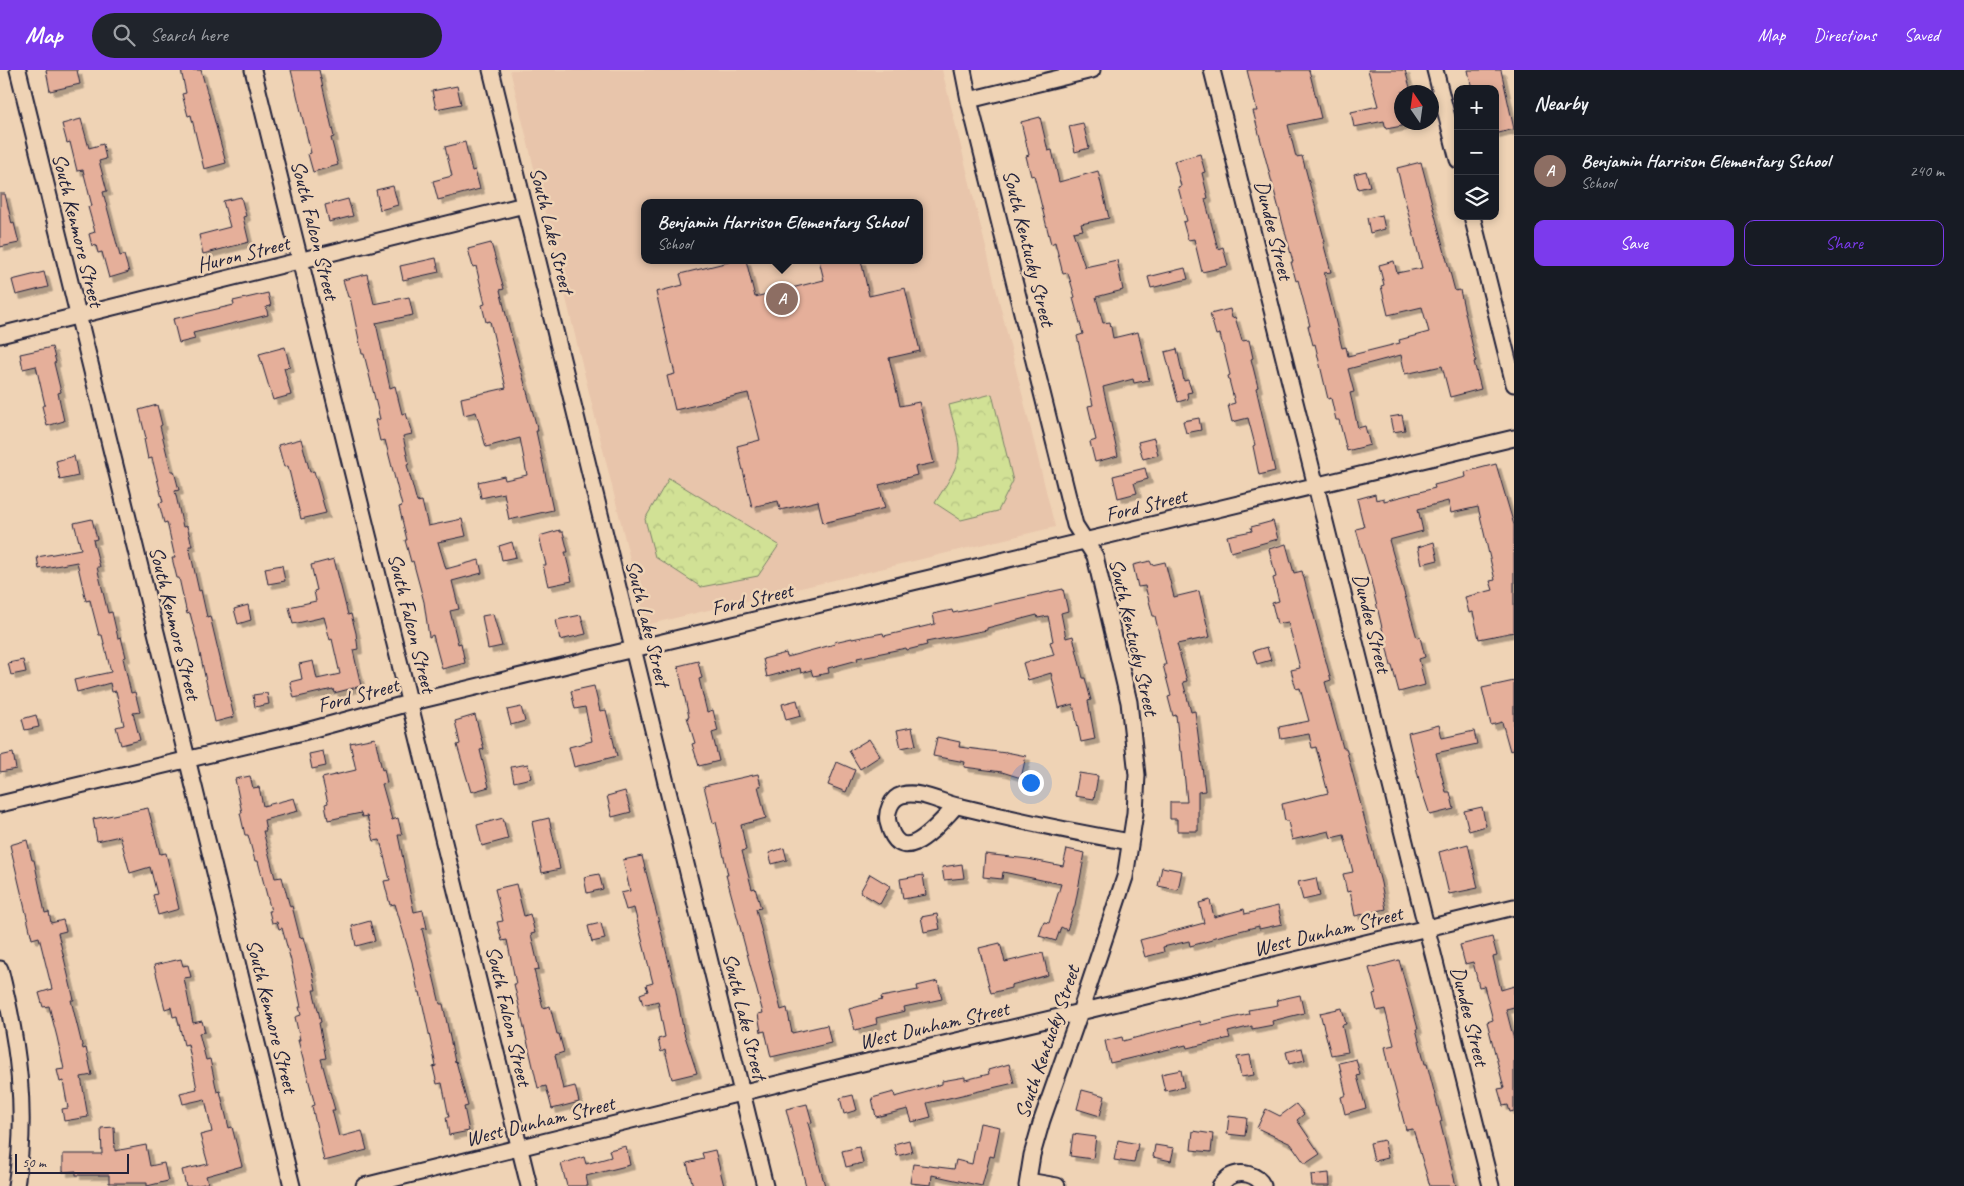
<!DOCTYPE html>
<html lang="en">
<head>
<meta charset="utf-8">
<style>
  body { margin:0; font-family:Caveat,sans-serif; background:#20242c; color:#f1f3f6 }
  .controls { position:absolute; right:15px; top:15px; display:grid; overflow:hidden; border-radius:10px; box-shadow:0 2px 8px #0003 }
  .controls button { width:45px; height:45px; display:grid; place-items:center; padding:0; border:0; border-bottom:1px solid #363941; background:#171b24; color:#f1f3f6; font:25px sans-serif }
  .compass { position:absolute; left:1394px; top:15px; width:45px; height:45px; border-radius:50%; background:#171b24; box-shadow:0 2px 8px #0003; rotate:347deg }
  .scale { position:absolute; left:15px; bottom:12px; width:114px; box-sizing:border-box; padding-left:5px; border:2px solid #22223b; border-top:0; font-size:14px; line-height:18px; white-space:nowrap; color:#22223b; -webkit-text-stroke:4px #efd3b5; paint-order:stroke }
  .you { position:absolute; left:1030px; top:712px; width:18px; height:18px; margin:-12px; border:4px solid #fff; border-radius:50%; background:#1a73e8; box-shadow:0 0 0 8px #1a73e833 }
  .badge { display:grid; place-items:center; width:32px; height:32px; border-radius:50%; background:#7c3aed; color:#fff; font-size:16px; font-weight:700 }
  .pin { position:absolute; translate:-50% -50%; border:2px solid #fff; box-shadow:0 1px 5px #0006 }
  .popup { position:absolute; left:641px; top:129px; width:282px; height:65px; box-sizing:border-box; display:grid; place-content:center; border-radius:10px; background:#171b24; filter:drop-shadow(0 1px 4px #0005); font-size:16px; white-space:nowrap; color:#9ea1a6 }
  .popup b { font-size:19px; color:#f1f3f6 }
  .popup::after { content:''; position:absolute; left:50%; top:100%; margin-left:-10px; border:10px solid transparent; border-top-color:#171b24 }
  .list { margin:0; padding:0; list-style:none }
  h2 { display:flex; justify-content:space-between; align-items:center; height:65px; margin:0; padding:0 20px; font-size:21px }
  h2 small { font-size:16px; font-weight:400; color:#9ea1a6 }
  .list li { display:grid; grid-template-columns:32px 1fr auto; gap:15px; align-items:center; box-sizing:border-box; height:70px; padding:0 20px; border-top:1px solid #363941 }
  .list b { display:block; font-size:19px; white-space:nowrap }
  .list p { margin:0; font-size:16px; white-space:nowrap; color:#9ea1a6 }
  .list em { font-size:16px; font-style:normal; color:#9ea1a6 }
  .actions { display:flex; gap:10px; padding:15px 20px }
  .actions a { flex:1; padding:11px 0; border:1px solid #7c3aed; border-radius:10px; text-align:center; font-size:18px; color:#7c3aed }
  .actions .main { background:#7c3aed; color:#fff }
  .icon { flex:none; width:28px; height:28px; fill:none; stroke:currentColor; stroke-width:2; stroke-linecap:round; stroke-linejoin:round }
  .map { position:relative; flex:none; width:1514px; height:1116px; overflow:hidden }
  header { display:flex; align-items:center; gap:30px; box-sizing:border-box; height:70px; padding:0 25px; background:#7c3aed; color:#fff }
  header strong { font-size:24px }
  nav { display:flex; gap:28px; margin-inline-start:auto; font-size:18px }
  .search { width:350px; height:45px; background:#20242c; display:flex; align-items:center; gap:12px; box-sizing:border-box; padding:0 18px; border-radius:28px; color:#9ea1a6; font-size:19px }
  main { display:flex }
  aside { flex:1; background:#171b24 }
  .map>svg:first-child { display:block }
  .built { fill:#e8c5ab; fill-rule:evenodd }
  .park { fill:url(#park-crowns); stroke:#7a8268 }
  .building { fill:#e5af9a; stroke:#22223b; filter:url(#shadow) }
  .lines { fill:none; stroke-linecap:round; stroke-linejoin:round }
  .minor-casing { stroke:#22223b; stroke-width:19 }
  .minor { stroke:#efd3b5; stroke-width:15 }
  .labels { text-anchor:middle; stroke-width:5; stroke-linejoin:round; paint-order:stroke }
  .street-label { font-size:21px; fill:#22223b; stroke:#efd3b5 }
</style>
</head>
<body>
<header>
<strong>Map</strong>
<div class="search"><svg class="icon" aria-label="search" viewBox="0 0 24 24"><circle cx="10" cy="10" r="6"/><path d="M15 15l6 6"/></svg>Search here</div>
<nav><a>Map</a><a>Directions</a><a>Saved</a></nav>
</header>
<main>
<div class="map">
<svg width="1514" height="1116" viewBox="0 0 1514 1116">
  <defs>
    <pattern id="park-crowns" width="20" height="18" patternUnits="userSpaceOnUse" patternTransform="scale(1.25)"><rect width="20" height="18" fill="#d1e195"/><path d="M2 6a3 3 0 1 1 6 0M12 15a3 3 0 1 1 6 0" fill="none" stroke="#b3c181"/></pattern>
    <filter id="shadow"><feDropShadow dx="4.5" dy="4.5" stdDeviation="0" flood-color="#0004"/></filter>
  </defs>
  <rect width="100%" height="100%" fill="#efd3b5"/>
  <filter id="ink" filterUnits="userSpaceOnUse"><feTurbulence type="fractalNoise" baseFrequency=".02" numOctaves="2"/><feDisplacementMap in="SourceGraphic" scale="10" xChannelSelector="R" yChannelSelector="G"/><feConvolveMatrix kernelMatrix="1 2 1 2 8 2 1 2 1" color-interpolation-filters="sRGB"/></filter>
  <g filter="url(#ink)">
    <path class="built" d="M510 0H942L1055 457 646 555ZM644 133H920V190H644Z"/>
    <path class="park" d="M992 324 1013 411 998 441 961 450 935 433C944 417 960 398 959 378 958 364 952 349 949 335Z
      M669 408 779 475 758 506 701 517 655 487 645 449Z"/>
    <path class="building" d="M46 0H77L80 14 50 21Z
      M181 0H201L226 93 204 99 191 45 188 46 182 24 186 23Z
      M291 0H319L334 67 331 68 338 95 313 102 308 84 311 83Z
      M1247 0H1309L1321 48 1288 55 1296 87 1302 86 1325 172H1323L1331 202 1324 203 1342 278 1346 277 1348 286 1400 273 1399 270 1429 262 1422 237 1388 245 1381 216 1384 215 1379 195 1394 191 1397 203 1422 198 1397 98 1421 92 1455 221 1460 220 1464 238 1476 291 1474 292 1481 319 1450 327 1442 296 1405 304 1401 285 1348 299 1354 322 1350 323 1358 358 1365 356 1370 375 1347 381 1339 350H1336L1331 328 1328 329 1315 274 1313 275 1308 256H1310L1298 210 1296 211 1291 192H1293L1253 41H1257Z
      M1368 0H1405L1411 21 1402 22V56L1386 59 1384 51 1354 57 1351 42 1378 36Z
      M1468 0H1501L1514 59 1495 64V19H1472Z
      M457 16 461 34 436 39 432 21Z
      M1040 47 1048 81 1052 80 1059 112 1098 101 1109 148 1081 154 1083 160 1073 162 1085 197 1117 190 1123 220 1096 227 1103 253 1110 252 1113 268 1138 262 1149 310 1134 313 1133 309 1103 317 1118 386 1095 392 1090 372 1096 370 1088 336 1093 335 1077 266 1083 264 1073 228 1075 227 1068 203 1063 204 1055 172 1051 174 1034 105 1031 106 1026 86 1029 85 1021 52Z
      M81 49 89 78 103 74 106 89 99 91 107 121 103 122 120 186 124 185 129 202 109 208 102 182 98 183 96 175 92 176 89 164 95 162 88 137 92 136 83 100 77 101 70 72 67 73 62 54Z
      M1083 53 1089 78 1075 82 1069 56Z
      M465 72 472 101 475 100 480 119 438 130 433 111 452 106 445 77Z
      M1200 84 1205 102 1202 103 1208 128 1205 129 1218 179 1223 177 1228 196 1202 202 1194 169 1188 170 1183 152 1187 151 1178 117 1181 116 1174 91Z
      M1366 101 1370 116 1358 119 1354 104Z
      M393 116 398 135 380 140 376 120Z
      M0 124H5L12 154 14 153 19 173 0 177Z
      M241 127 246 146 243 147 249 172 203 184 199 165 230 157 223 131Z
      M348 129 353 146 329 152 325 135Z
      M1382 145 1385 159 1370 163 1367 148Z
      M491 173 504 219 500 220 509 257 538 361H536L553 440 509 450 504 423 481 428 478 412 504 406 505 410 527 405 520 368 486 377 476 342 464 345 461 328 506 318 490 251 486 252 482 235 485 234 476 196 473 197 468 179Z
      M436 188 439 202 403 210 400 196Z
      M737 190H746L755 227 824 210 819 190H861L869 226 905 218 920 281 889 288 900 336 919 332 934 393 915 397 917 405 879 415 885 438 823 453 818 431 780 440 778 431 752 437 737 376 760 370 748 323 675 340 667 306 675 304 656 222 683 215 680 204Z
      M1185 198 1188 209 1151 218 1148 207Z
      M44 202 48 217 16 225 12 210Z
      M367 204 374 234 409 227 413 245 376 253 390 318 395 316 402 344 406 343 412 364 403 366 409 394 407 395 417 432 422 431 428 456 462 449 466 466 438 472 446 499 479 490 482 503 452 511 459 539 450 541 458 574 461 573 465 593 442 599 433 565 429 567 424 532 413 491 411 492 405 470H407L399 437 402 436 385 370 380 371 375 350 380 349 364 284H362L350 227H348L343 210Z
      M268 223 271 236 266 237 268 245 193 263 195 269 179 273 173 249 234 235 233 231Z
      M1230 239 1232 248 1235 247 1242 271 1249 270 1253 288 1251 289 1258 317 1256 318 1275 401 1259 405 1253 376 1255 375 1248 348 1232 352 1228 335 1235 333 1228 306 1230 305 1220 264 1216 265 1210 244Z
      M52 277 56 292 54 293 61 322 58 323 64 351 47 356 42 336 45 335 36 296 23 299 20 284Z
      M285 277 290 297 284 298 291 325 273 330 259 284Z
      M1177 279 1184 311 1188 310 1192 322 1187 323 1188 329 1178 332 1165 282Z
      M157 335 162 355 160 356 171 401H174L179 420 175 421 183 457 187 456 192 476H189L199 521 201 520 207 547 210 546 234 647 215 652 197 570 190 543 187 544 179 508H177L172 488H175L167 452 164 453 159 433 163 432 152 388 148 389 144 369 146 368 139 340Z
      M1402 345 1405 360 1393 362 1390 347Z
      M1199 348 1201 360 1186 363 1183 351Z
      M1154 368 1158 385 1143 389 1138 372Z
      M301 369 310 402 314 401 326 443 301 449 288 396 284 397 278 375Z
      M74 386 78 406 60 410 56 391Z
      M1496 394 1514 455V562L1479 569 1473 542 1469 543 1465 527 1493 520 1490 511 1495 510 1478 437 1451 443 1448 431 1418 439 1423 461 1389 470 1417 568 1420 567 1425 587 1419 589 1425 615 1399 622 1392 596H1391L1371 511 1356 459 1364 457 1357 429 1375 424 1376 430 1384 428V431L1435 418 1434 415 1466 407 1465 402Z
      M1145 398 1148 409 1134 413 1137 423 1118 428 1113 406Z
      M92 449 97 469 93 470 100 497H97L108 543 112 542 118 568 121 567 126 587 123 588 131 623 135 622 140 642 133 643 140 670 121 675 116 657 124 655 116 621 112 622 110 613 77 622 74 610 111 602 102 565H99L90 530 86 531 77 492 39 499 37 487 81 479 74 453Z
      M1273 451 1278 469 1231 482 1227 466 1252 461 1251 457Z
      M560 460V462H563L568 482H565L572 511 548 516 543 495H546L539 466Z
      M512 472 516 487 502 490 499 476Z
      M1434 472 1438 490 1422 494 1418 477Z
      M1286 474 1294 503 1302 501 1331 610 1325 612 1343 678H1346L1356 716 1381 813 1386 839 1355 846 1350 821 1347 822 1343 804 1353 802 1344 765 1331 768 1329 761 1292 770 1288 751H1285L1282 734 1328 723 1316 677 1312 678 1309 664 1281 669 1279 657 1309 651 1300 618 1296 619 1291 600 1300 598 1288 552 1277 554 1272 533 1279 531 1273 508 1276 507 1269 479Z
      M334 489 348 545 351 544 356 563 358 579 353 580 361 616 334 623 333 619 294 628 290 612 302 609 299 594 313 591 317 609 340 604 332 569 330 570 324 547 293 554 289 537 316 531 314 521 317 520 311 495Z
      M1150 491 1152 495 1165 492 1174 527 1199 521 1210 567 1177 574 1187 611 1183 612 1191 642 1195 641 1201 688 1205 721 1198 722V761H1177V749H1170V732H1187L1182 681H1180L1176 645 1173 646 1168 627 1171 626 1163 595H1166L1155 546H1153L1145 516 1138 517 1133 495Z
      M282 495 285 511 268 514 265 498Z
      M1063 519 1068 541 1061 543 1066 568 1073 566 1083 608H1085L1091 630 1088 631 1095 669 1081 672 1073 634 1059 638 1051 603 1028 610 1023 593 1054 585 1050 572 1053 571 1048 546 1038 548 1037 545 987 558V560L926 572 927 575 907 580 906 578 857 588 858 590 828 598 829 603 813 606 811 600 801 603 800 598 767 607 763 589 786 583 787 587 835 574 834 572 852 568V569L883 563 884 566 935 554 933 544 952 540 953 543Z
      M248 535 251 550 238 554 234 539Z
      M493 544 502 576 488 579 482 546Z
      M581 545 586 564 560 570 556 550Z
      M1267 577 1271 590 1257 594 1253 581Z
      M23 590 26 602 11 605 8 593Z
      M698 591 702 608 699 609 707 642 713 640 718 661 712 663 719 691 699 696 692 674 695 673 687 647H689L678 596Z
      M1514 611V680L1510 681 1502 652 1491 655 1482 618Z
      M594 616 600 641 606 640 617 686 574 697 569 677 592 671 585 637 575 639 571 621Z
      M267 623 269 634 255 637 253 625Z
      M797 630 801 646 786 650 782 634Z
      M521 637 525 651 511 655 507 640Z
      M36 645 39 657 25 660 22 649Z
      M475 645 484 679 480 680 489 717 471 722 457 675 460 674 455 651Z
      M1439 655 1442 668 1474 661 1477 674 1436 683 1446 722H1450L1454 739 1430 745 1421 718 1408 663Z
      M912 657 916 675 901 678 897 660Z
      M937 667 960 672 959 677 1006 683V682L1026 686 1021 708 1002 702 964 697 965 692 933 686Z
      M375 668 382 700 384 699 387 713 382 714 392 750 398 748 402 765H398L414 842 423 840 427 858 422 859 440 934H443L455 992 456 991 462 1014 468 1036 464 1037 469 1061 449 1065 446 1047H449L442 1013 437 1014 433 997 436 996 420 922H418L412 892 395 834 390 835 384 811 390 810 380 770 374 771 367 746 362 747 361 743 328 750 325 734 328 733 322 708 356 700 350 673Z
      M869 669 880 686 860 699 849 681Z
      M323 681 326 696 312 699 309 684Z
      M13 683 16 699 0 702V686Z
      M837 692 855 700 846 722 828 715Z
      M528 694 531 708 514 712 511 697Z
      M1079 703 1098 706 1094 729 1075 726Z
      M758 704 761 716H758L766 748 741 755 746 780 742 781 752 819 755 818 761 838 756 839 781 940 787 938 792 963 827 955 831 973 771 987 765 961 761 962 758 944 763 943 726 805H728L716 752 713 753 704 716Z
      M250 706 253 718 259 717 263 736 294 728 298 741 264 750 266 761H263L275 808 282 807 290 837 292 836 300 868 303 867 312 900 316 920H313L321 952 319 953 326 988 321 989 335 1040H332L339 1067 362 1061 367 1080 324 1091 312 1036 315 1035 298 970H300L295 947 301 945 299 937H301L291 891 282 858 279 859 277 852 272 853 269 841H271L258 791H255L248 765H245L240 743H242L235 709Z
      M625 721 631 742 612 747 607 726Z
      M1482 737 1486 756 1469 761 1464 741Z
      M148 738 160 784 166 783 179 839 158 845 153 825 157 824 150 797 130 803 120 766 97 771 93 749Z
      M503 748 508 769 482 776 477 755Z
      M549 748 560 799 542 803 532 752Z
      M27 770 32 790H34L45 843 49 842 51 853 63 850 66 861 58 863 74 930H71L83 979 86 978 92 1005 81 1007 88 1047 64 1051 62 1039 68 1038 63 1011 60 1012 57 1000 64 999 57 967 49 936 43 937 39 923 52 919 39 867 32 869 10 775Z
      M1468 774 1478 818 1449 824 1439 782Z
      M784 778 787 790 772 794 769 783Z
      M1067 779 1085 783 1075 835 1067 860 1061 857 1056 871 1039 866 1044 852 1049 853 1061 814 1003 802 1002 809 983 807 985 784 1028 789 1063 796Z
      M642 786 675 916 684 963 697 1003 672 1009 665 980 661 982 658 969 665 967 658 931 643 935 640 924 648 921 646 915 653 913 634 838 626 840 621 823 630 821 623 790Z
      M962 794 964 808 944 810 942 797Z
      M1162 797 1182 801 1178 820 1158 816Z
      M599 804 603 819 587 823 584 807Z
      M870 804 890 816 880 834 860 822Z
      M923 805 926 825 903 829 900 809Z
      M1316 808 1320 826 1303 830 1298 812Z
      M516 814 524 846 530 844 535 863 531 864 539 899 534 900 543 938 550 936 557 964H559L564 982 555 985 563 1019 575 1016 579 1032 552 1039 546 1016 538 1018 514 914H516L507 870 502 871 497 852 503 851 495 819Z
      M1210 830 1214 847 1244 839 1245 844 1278 836 1282 854 1259 859V856L1212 868V870L1190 876 1189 871 1163 877 1164 882 1145 887 1140 870 1204 853 1199 833Z
      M937 844 940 859 924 862 921 847Z
      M370 851 375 871 356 876 352 856Z
      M601 853 605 869 592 872 588 856Z
      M1492 867 1497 886 1493 887 1501 920 1514 916V937L1506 939 1514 970V1041L1510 1042 1508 1035 1503 1036 1498 1019 1504 1018 1487 952 1493 950 1484 916 1479 917 1473 892 1465 894 1460 875Z
      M1000 873 1005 892 1043 883 1048 905 1011 915V918L991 923 979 878Z
      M181 889 183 896 188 895 191 907 184 908 193 953 202 951 205 962 199 963 206 990 210 989 217 1022 220 1021 229 1058 232 1057 242 1096 206 1106 208 1113 195 1116H186L182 1100 208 1094 200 1065 212 1062 205 1029 183 1034 180 1023 197 1019 188 974 184 975 177 946 173 947 171 937 165 939 154 895Z
      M1399 890 1418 959H1416L1425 994H1427L1438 1037 1442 1051 1440 1052 1456 1116H1430L1413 1059 1406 1060 1389 995 1385 977 1394 975 1385 939 1377 941 1373 924 1376 923 1369 898Z
      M938 911 942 929 904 937 905 941 876 948 877 954 855 960 849 939 882 930 881 927 918 920 917 916Z
      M1300 925 1304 943 1272 951 1273 955 1252 959V956L1228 962 1230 968 1187 978 1186 975 1110 993 1105 971 1122 967 1123 971 1200 951 1201 955 1249 944 1248 940 1278 935 1277 930Z
      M1342 938 1346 954 1342 955 1348 982 1331 985 1320 943Z
      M1302 978 1305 990 1289 994 1286 982Z
      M1250 985 1254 1005 1241 1007 1237 987Z
      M1356 989 1360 1005 1357 1006 1366 1038 1345 1044 1341 1027 1346 1025 1339 993Z
      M1009 994 1014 1013 927 1033 931 1047 912 1052 908 1039 876 1047 872 1028 894 1022 895 1027 942 1014V1011L965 1007V1010L989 1004 988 1000Z
      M1181 1000 1184 1017 1165 1021 1161 1004Z
      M1082 1020 1105 1026 1100 1046 1077 1039Z
      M853 1025 857 1040 844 1044 840 1028Z
      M807 1034 812 1052 808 1053 825 1116H806L786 1039Z
      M1296 1034 1304 1044 1297 1050 1320 1084 1305 1094 1291 1074 1257 1058 1266 1039 1280 1046Z
      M1229 1046 1247 1048 1245 1066 1227 1064Z
      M980 1053 1000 1057 994 1087 990 1086 982 1116 932 1105 931 1115 910 1113 913 1094 954 1099 956 1090 972 1094Z
      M114 1057 115 1081 146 1075 150 1096 164 1093 168 1111 147 1116V1113H109V1105H76V1101L63 1102V1084H102L101 1058Z
      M1193 1061 1213 1064 1211 1082 1191 1080Z
      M1073 1064 1096 1067 1093 1089 1070 1086Z
      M909 1070 912 1082 897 1086 894 1074Z
      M1118 1070 1138 1074 1134 1093 1114 1090Z
      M1384 1070 1388 1088 1374 1091 1370 1073Z
      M1155 1075 1174 1078 1171 1091 1153 1087Z
      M626 1076 630 1095 586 1106 588 1116H567L561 1094 584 1087 586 1094 611 1087 609 1080Z
      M859 1077 863 1093 846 1097 842 1081Z
      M715 1080 724 1116H693L687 1093 704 1089 702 1083Z
      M1329 1103 1330 1116H1312L1311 1105Z"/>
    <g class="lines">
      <g class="minor-casing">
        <path id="minor" d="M18 0 292 1116
          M253 0 529 1116
          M491 0 765 1116
          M963 0 969 30 1075 455 1095 486 1129 632 1137 705 1135 743 1125 807 1080 942 1042 1050 1032 1085 1027 1116
          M1212 0 1491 1116
          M1435 0 1458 90
          M969 30 1092 0
          M1472 146 1514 314
          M0 265 524 135
          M0 734 299 663 409 633 650 575 1514 368
          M956 736C939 753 900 804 888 752 886 742 891 728 902 725 919 720 942 733 958 736 1015 750 1073 762 1130 772
          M0 899C18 971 28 1042 16 1116
          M1028 1111 1057 1116
          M364 1116 854 995 1080 942 1514 837
          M1220 1116C1223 1113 1226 1109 1229 1107 1241 1100 1257 1104 1263 1116"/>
      </g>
      <use href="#minor" class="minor"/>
    </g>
  </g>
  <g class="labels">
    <g class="street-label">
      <text transform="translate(78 160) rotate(76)" y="7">South Kenmore Street</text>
      <text transform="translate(315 160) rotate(76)" y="7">South Falcon Street</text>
      <text transform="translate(552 160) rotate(76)" y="7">South Lake Street</text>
      <text transform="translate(1274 160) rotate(76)" y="7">Dundee Street</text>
      <text transform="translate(1029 178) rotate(76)" y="7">South Kentucky Street</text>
      <text transform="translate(243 184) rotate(-14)" y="7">Huron Street</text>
      <text transform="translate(1146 435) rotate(-14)" y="7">Ford Street</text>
      <text transform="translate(752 529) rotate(-13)" y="7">Ford Street</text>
      <text transform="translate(175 553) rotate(76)" y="7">South Kenmore Street</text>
      <text transform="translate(412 553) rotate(76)" y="7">South Falcon Street</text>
      <text transform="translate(648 553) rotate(76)" y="7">South Lake Street</text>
      <text transform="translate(1372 553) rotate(76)" y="7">Dundee Street</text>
      <text transform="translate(1134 567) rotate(77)" y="7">South Kentucky Street</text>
      <text transform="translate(358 625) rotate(-15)" y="7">Ford Street</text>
      <text transform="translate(1328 861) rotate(-14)" y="7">West Dunham Street</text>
      <text transform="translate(272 946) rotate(76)" y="7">South Kenmore Street</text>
      <text transform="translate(509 946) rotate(77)" y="7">South Falcon Street</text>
      <text transform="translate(745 946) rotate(76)" y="7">South Lake Street</text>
      <text transform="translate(1470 946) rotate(76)" y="7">Dundee Street</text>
      <text transform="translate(934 955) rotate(-13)" y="7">West Dunham Street</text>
      <text transform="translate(1047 972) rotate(-71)" y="7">South Kentucky Street</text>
      <text transform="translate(540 1051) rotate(-14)" y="7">West Dunham Street</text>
    </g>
  </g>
</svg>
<div class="controls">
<button>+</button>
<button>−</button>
<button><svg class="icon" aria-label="layers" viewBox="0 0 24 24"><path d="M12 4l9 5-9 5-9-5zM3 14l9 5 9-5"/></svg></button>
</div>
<svg class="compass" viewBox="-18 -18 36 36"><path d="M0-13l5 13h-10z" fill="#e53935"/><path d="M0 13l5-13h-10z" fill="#9ea1a6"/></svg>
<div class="scale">50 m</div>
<div class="you"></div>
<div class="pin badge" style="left:782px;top:229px;background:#8d6e63">A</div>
<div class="popup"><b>Benjamin Harrison Elementary School</b>School</div>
</div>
<aside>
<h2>Nearby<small></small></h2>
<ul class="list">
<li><span class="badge" style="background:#8d6e63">A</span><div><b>Benjamin Harrison Elementary School</b><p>School</p></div><em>240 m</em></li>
</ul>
<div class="actions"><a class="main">Save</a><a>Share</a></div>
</aside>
</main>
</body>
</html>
